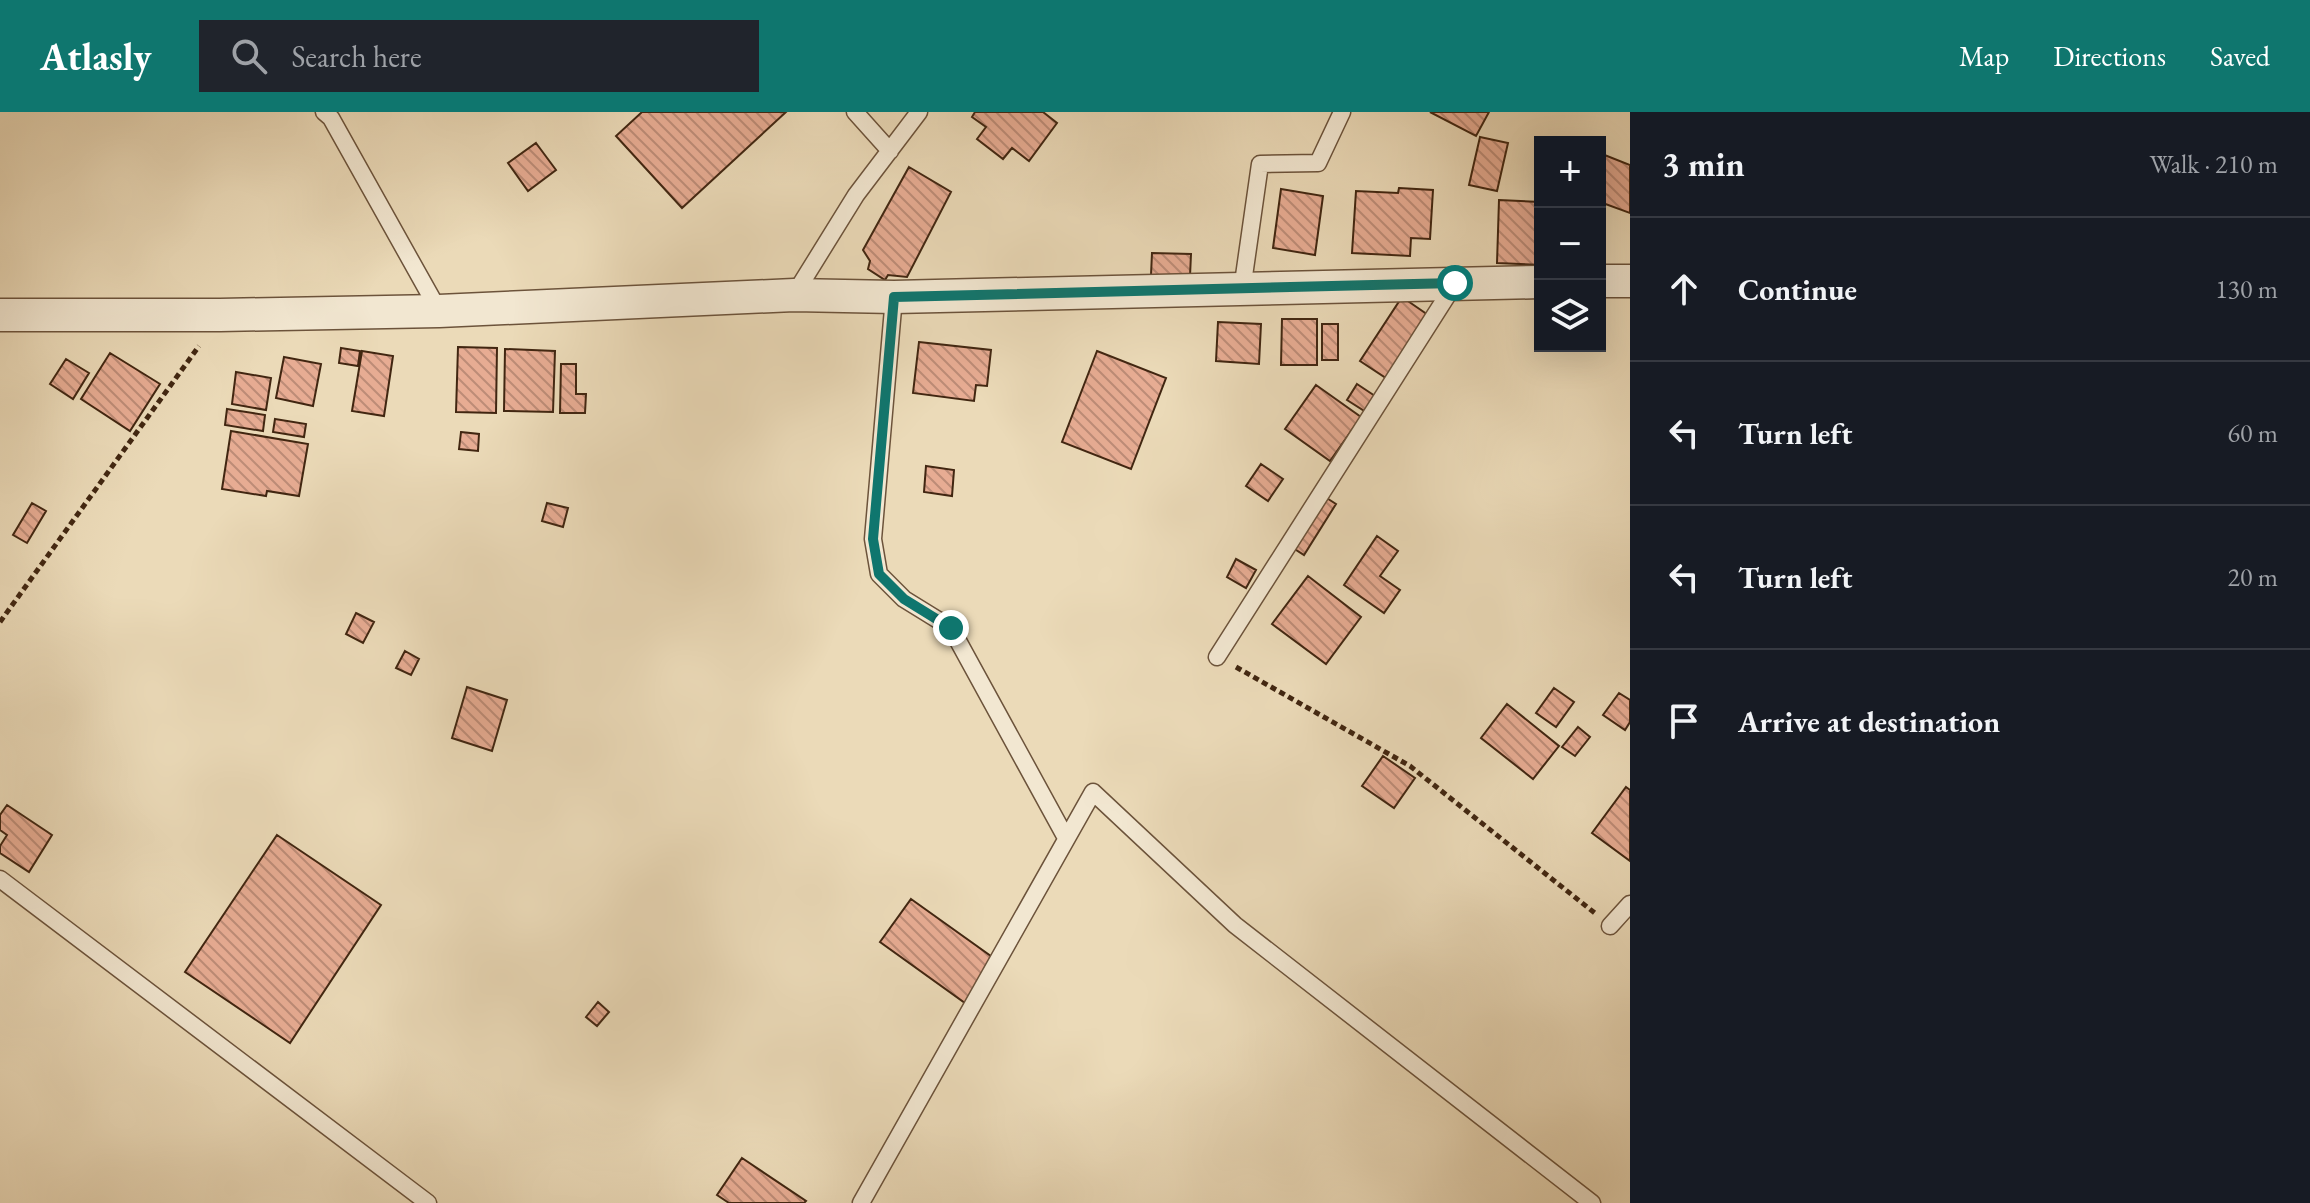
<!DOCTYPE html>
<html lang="en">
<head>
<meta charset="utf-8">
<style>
  body { margin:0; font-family:"EB Garamond",serif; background:#20242c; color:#f1f3f6 }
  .controls { position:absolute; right:24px; top:24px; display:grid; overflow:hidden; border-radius:0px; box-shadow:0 8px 32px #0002 }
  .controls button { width:72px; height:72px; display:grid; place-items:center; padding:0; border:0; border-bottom:2px solid #363941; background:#171b24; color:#f1f3f6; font:40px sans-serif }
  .stop { position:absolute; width:24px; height:24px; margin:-18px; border:6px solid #0f766e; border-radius:50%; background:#fff }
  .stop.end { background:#0f766e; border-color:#fff; box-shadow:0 2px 8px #0008 }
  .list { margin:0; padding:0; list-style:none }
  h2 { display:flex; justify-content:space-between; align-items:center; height:104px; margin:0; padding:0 32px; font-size:34px }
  h2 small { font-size:26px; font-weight:400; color:#9ea1a6 }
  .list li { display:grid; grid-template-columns:52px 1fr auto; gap:24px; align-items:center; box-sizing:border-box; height:144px; padding:0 32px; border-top:2px solid #363941 }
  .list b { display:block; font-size:30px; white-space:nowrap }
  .list em { font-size:26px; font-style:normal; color:#9ea1a6 }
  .icon { flex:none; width:44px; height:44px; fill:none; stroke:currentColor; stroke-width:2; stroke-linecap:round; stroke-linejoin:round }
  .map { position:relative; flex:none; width:1630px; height:1091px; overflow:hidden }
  header { display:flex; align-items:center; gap:48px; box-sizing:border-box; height:112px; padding:0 40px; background:#0f766e; color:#fff }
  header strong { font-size:38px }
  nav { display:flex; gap:44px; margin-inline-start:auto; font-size:28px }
  .search { width:560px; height:72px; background:#20242c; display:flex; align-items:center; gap:20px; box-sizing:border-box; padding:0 28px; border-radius:0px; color:#9ea1a6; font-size:30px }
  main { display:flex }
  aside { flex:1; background:#171b24 }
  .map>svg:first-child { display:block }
  .building { fill:url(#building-back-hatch); stroke:#412611; stroke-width:2 }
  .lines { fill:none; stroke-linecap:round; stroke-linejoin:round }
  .lane-casing { stroke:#6c533b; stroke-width:19 }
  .street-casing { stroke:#6c533b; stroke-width:35 }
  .path { stroke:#412611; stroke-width:5; stroke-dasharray:6 4; stroke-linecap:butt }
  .lane { stroke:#f2e7d1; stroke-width:16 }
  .street { stroke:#f2e7d1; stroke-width:32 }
  .route { stroke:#0f766e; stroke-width:10 }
</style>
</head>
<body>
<header>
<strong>Atlasly</strong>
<div class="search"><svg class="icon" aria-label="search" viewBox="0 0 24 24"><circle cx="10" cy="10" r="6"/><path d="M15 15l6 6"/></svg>Search here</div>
<nav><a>Map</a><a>Directions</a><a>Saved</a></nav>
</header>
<main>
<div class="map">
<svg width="1630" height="1091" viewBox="0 0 1630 1091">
  <defs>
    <pattern id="building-back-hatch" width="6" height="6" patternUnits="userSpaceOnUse" patternTransform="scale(2)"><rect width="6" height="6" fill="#e7ac93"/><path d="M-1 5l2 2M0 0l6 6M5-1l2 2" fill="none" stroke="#bd8c77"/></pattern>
  </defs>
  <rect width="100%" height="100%" fill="#ebdab8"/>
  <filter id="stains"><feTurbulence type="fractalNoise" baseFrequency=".0025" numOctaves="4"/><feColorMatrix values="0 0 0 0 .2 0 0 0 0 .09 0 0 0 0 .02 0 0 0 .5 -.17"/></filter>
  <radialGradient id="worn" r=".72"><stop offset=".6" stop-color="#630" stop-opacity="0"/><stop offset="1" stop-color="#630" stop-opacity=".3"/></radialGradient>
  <path class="building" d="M642 0H786L682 96 616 24Z
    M975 0H1043L1057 11 1029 49 1012 36 1003 47 977 27 986 15 972 5Z
    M1430 0H1489L1476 24Z
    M1480 25 1508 31 1497 79 1469 73Z
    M536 31 556 58 528 79 508 51Z
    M1602 42 1630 53V101L1600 90Z
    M909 55 951 80 907 165 888 163 885 168 868 157 870 149 863 138Z
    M1399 76 1433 78 1430 127 1411 126 1410 144 1352 141 1356 79 1398 81Z
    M1281 77 1323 84 1315 143 1273 136Z
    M1499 88 1540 90V153L1497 151Z
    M1152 141 1191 142 1190 164 1151 163Z
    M1402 185 1431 205 1389 268 1360 249Z
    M1282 207H1317V253H1281Z
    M1218 210 1261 212 1259 252 1216 249Z
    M1322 212H1338V248H1322Z
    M919 230 991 238 987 274 976 273 974 289 913 281Z
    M458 235 497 236 496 301 456 300Z
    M341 236 360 239 358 254 339 251Z
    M505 237 555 239 553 300 504 299Z
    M362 239 393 244 384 304 352 299Z
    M1097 239 1166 266 1131 357 1062 330Z
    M110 241 160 272 130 319 81 287Z
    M284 245 321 252 313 294 276 286Z
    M66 247 89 261 73 287 50 272Z
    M561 252H576V282H586L585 301H560Z
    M236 260 271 266 266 298 232 292Z
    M1357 272 1375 284 1366 300 1347 288Z
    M1316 273 1361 305 1330 349 1285 317Z
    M227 297 265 303 263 319 225 313Z
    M275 307 306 312 304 325 273 320Z
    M231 319 308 332 299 384 267 379 266 384 222 377Z
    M461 320 479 322 478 339 459 337Z
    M1261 352 1283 367 1268 389 1246 374Z
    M926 354 954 358 952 384 924 380Z
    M1322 383 1336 392 1304 443 1290 434Z
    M32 391 46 399 27 431 13 423Z
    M547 391 568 396 563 415 542 409Z
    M1377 424 1398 439 1380 464 1400 478 1384 501 1344 473Z
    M1236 447 1256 458 1246 476 1227 465Z
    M1308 464 1361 505 1326 552 1272 512Z
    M356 501 374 510 363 531 346 522Z
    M405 539 419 547 411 563 396 556Z
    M467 575 507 588 492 639 452 626Z
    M1554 576 1574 590 1556 615 1536 601Z
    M1619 581 1630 588V610L1625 618 1603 603Z
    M1507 592 1559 634 1533 667 1481 626Z
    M1578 615 1590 625 1575 644 1562 635Z
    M1383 644 1415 666 1394 696 1362 674Z
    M1626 675 1630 678V749L1592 721Z
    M7 693 52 723 29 760 0 741V734L7 723 0 718V703Z
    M277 723 381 793 290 931 185 860Z
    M911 787 995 847 965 891 880 830Z
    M598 890 609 900 597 914 586 905Z
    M742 1046 806 1089 804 1091H729L717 1083Z"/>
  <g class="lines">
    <g class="lane-casing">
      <path id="lane" d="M324 0 331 6 439 199
        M855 0 890 39
        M1242 178 1260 52 1318 51 1342 0
        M794 183 856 83 919 0
        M894 185 873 427 879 462 904 487 951 516 1066 726
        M1217 545 1454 173
        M0 767 428 1091
        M1610 814 1630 792
        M861 1091 1093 680 1235 813 1592 1091"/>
    </g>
    <g class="street-casing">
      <path id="street" d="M1600 169H1630
        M0 203H220L439 199 794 183 894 185 1540 170"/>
    </g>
    <path class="path" d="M0 510 199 234
      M1236 555 1410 654 1596 802"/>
    <use href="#lane" class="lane"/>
    <use href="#street" class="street"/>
  </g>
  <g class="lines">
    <path class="route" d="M951 516 904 487 879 462 873 427 894 185 1455 171"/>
  </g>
  <rect width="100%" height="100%" filter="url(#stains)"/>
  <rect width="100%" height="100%" fill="url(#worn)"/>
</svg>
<div class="controls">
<button>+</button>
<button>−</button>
<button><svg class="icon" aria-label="layers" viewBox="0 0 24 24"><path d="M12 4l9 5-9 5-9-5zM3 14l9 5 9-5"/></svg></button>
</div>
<div class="stop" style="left:1455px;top:171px"></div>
<div class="stop end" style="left:951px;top:516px"></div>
</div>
<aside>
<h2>3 min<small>Walk · 210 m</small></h2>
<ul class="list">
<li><svg class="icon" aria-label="ahead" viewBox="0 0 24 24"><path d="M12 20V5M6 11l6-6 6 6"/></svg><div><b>Continue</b></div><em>130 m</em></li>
<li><svg class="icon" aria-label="left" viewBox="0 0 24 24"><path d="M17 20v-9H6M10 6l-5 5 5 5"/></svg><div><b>Turn left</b></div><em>60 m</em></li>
<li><svg class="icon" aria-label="left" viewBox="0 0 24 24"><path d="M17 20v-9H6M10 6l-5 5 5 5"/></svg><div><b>Turn left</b></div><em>20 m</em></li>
<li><svg class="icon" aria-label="arrive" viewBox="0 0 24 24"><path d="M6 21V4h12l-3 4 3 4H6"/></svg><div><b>Arrive at destination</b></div></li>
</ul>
</aside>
</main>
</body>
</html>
